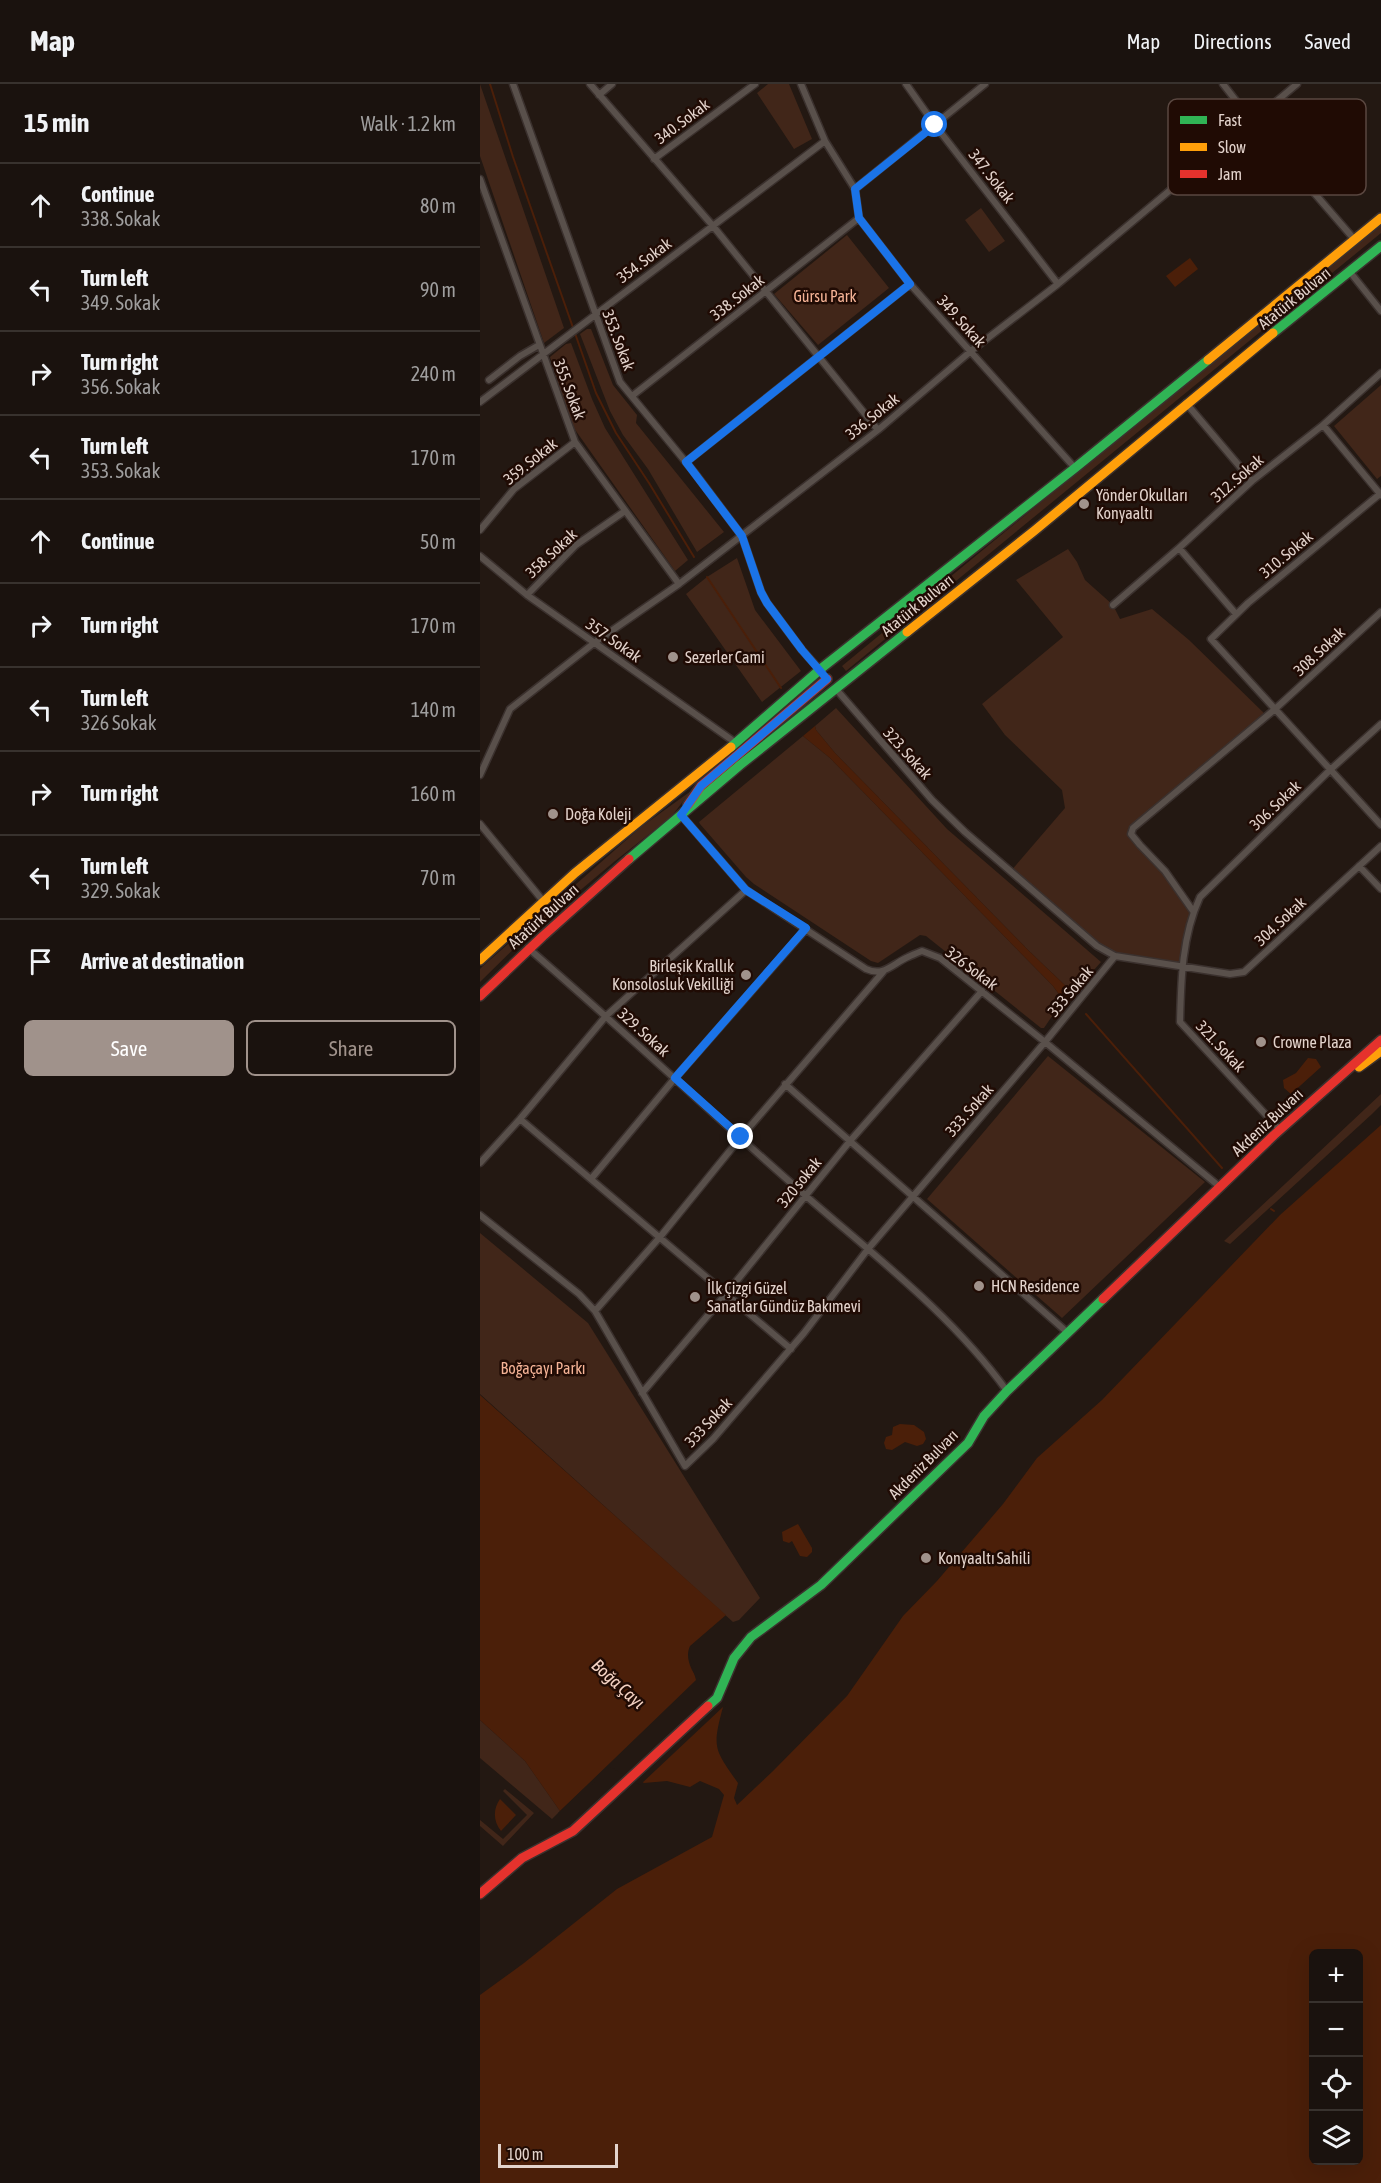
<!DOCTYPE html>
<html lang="en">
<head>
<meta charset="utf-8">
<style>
  body { margin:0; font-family:"Asap Condensed",sans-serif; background:#231b17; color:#f1f3f6 }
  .controls { position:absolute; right:18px; bottom:18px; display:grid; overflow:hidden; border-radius:9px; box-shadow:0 6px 24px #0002 }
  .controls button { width:54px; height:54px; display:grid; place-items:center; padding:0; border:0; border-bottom:2px solid #38322e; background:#1a120e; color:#f1f3f6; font:30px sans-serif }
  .scale { position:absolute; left:18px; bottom:15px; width:120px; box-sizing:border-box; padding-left:6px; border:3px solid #e3d3cc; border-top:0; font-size:16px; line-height:21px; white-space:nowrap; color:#e3d3cc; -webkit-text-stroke:4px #200b04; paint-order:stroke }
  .stop { position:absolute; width:18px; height:18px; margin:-14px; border:4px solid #1a73e8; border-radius:50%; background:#fff }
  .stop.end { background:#1a73e8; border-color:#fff; box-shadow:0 2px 6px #0008 }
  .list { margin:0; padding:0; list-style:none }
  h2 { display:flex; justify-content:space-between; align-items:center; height:78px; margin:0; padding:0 24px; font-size:26px }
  h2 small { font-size:20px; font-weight:400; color:#9f9e9e }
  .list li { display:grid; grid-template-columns:39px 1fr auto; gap:18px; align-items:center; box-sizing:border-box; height:84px; padding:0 24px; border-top:2px solid #38322e }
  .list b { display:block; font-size:22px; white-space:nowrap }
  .list p { margin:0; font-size:20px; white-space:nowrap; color:#9f9e9e }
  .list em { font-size:20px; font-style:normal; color:#9f9e9e }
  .actions { display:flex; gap:12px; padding:18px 24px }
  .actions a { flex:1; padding:14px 0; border:2px solid #a0928b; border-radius:9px; text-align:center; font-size:21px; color:#a0928b }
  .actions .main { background:#a0928b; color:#fff }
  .icon { flex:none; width:33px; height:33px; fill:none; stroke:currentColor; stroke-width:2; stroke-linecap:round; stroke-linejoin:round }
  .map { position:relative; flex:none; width:901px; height:2099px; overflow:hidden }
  header { display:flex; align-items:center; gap:36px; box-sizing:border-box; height:84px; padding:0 30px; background:#1a120e; border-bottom:2px solid #38322e }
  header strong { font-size:28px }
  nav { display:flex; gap:33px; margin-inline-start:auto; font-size:21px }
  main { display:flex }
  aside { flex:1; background:#1a120e }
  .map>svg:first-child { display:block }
  .green { fill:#412619 }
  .water { fill:#4b1f09; fill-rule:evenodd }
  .pier { fill:#231812 }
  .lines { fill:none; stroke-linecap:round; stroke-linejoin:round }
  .stream { stroke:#4b1f09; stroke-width:2 }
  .street-casing { stroke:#3b312e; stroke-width:9 }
  .fast-casing { stroke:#3b312e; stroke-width:12 }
  .slow-casing { stroke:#3b312e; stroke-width:12 }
  .jam-casing { stroke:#3b312e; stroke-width:12 }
  .street { stroke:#59504b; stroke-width:6 }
  .fast { stroke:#30b455; stroke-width:9 }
  .slow { stroke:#ff9f0a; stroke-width:9 }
  .jam { stroke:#e5322d; stroke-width:9 }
  .route { stroke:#1a73e8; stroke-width:8 }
  .poi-dot { fill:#a0928b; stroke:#200b04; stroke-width:2 }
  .labels { text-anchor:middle; stroke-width:5; stroke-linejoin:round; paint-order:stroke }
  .street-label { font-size:16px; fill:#e3d3cc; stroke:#200b04 }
  .park-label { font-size:16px; fill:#f5b396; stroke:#200b04 }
  .poi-label { font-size:16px; fill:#e3d3cc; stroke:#200b04; text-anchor:start }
  .water-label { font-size:18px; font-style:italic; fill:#f4d2c3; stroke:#200b04 }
  .key { fill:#200b04; stroke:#5a4740; stroke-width:1.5 }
  .key-label { font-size:16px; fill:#e3d3cc }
</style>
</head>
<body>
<header>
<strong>Map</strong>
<nav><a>Map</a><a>Directions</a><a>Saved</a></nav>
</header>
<main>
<aside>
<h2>15 min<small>Walk · 1.2 km</small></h2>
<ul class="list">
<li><svg class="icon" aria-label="ahead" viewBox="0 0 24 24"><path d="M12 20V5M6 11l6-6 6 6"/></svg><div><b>Continue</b><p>338. Sokak</p></div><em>80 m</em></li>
<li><svg class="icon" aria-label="left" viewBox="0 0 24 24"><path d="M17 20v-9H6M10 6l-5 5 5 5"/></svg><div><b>Turn left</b><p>349. Sokak</p></div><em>90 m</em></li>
<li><svg class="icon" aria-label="right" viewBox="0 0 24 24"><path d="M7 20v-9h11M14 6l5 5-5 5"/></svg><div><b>Turn right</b><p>356. Sokak</p></div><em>240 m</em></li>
<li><svg class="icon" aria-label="left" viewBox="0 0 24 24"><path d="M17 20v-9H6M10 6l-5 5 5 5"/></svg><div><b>Turn left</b><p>353. Sokak</p></div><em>170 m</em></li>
<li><svg class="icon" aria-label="ahead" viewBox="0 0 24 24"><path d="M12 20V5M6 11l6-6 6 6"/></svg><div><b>Continue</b></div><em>50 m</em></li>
<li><svg class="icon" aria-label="right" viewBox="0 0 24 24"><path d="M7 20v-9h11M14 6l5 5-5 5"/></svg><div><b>Turn right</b></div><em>170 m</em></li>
<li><svg class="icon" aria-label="left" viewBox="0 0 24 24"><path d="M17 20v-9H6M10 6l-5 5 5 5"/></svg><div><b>Turn left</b><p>326 Sokak</p></div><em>140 m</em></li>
<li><svg class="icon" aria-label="right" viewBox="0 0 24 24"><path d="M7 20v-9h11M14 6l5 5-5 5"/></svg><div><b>Turn right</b></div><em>160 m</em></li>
<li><svg class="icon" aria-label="left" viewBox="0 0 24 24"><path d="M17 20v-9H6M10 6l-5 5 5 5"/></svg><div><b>Turn left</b><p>329. Sokak</p></div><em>70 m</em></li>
<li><svg class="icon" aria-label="arrive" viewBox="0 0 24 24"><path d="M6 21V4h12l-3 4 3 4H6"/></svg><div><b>Arrive at destination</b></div></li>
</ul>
<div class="actions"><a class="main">Save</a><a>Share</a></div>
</aside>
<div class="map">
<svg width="901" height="2099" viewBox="0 0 901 2099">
  <rect width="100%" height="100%" fill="#231812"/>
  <path class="green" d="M0 0 84 244 64 259 0 72Z
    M288 0H309L332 55 314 65 277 9Z
    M501 124 525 157 509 168 485 136Z
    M901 138V149L366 587 362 582Z
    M367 151 409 204 338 261 294 210Z
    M107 245H111L133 301 157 331 156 339 244 448 217 468 168 385 143 351 130 327 100 250Z
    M91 259 112 315 125 344 208 476 195 487 91 340 70 273 86 260Z
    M901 301V392L897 395 854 342Z
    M588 465 597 478 605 496 633 521 640 535 672 525 709 556 787 632 653 744 651 750 713 827 701 883 635 872 530 788 585 724 582 706 525 651 502 620 583 553 536 496Z
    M257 474 275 526 321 587 282 618 206 510 227 493Z
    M356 624 467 745 621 878 598 904 592 908 549 867 355 669 336 646 335 642Z
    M323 652 350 674 573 902 583 916 564 944H561L446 852 440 851 398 879 391 877 274 800 266 793 220 740 219 738Z
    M211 707 191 733 135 777 52 847 0 898V885L4 881 161 743Z
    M568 972 725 1098 582 1234 447 1115Z
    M901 1010V1021L892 1030 750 1160 744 1157Z
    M0 1149 108 1239 280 1514 259 1536 253 1538 0 1310Z
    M0 1636 45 1677 80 1727 72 1735 0 1674Z
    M25 1705 54 1729 23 1762 0 1742V1736L23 1755 47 1731 23 1707Z"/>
  <path class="water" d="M710 174 718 185 695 203 686 192Z
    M335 642 336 646 355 669 549 867 592 908 583 916 573 902 350 674 323 652Z
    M828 974 836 975 841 983 811 1010 804 1004 803 996 816 989Z
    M901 1041V2099H0V1911L44 1879 137 1805 232 1753 244 1711 239 1705 220 1697 210 1703 187 1697 164 1699 131 1679 80 1727 45 1677 0 1636V1311L246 1531 210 1562C200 1583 230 1610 243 1623 232 1664 234 1665 258 1699L254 1714 257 1721 293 1687 367 1612 423 1532 457 1497 523 1420 557 1374 622 1316 800 1131ZM834 1870H878V2076H834Z
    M420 1340 434 1341 444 1348 446 1355 443 1360 437 1362 425 1358 412 1366 406 1365 404 1359 406 1353 412 1351 413 1343Z
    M318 1440 332 1464V1468L327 1473 320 1472 312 1457 309 1459 303 1457 302 1448Z
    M20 1715 36 1731 21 1747C13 1737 13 1725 20 1715Z"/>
  <path class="pier" d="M212 1573 219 1594 246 1623H243L160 1701 131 1683 82 1729H78L216 1596 210 1575Z"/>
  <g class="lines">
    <path class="stream" d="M10 0 33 73 116 309 136 349 169 399 214 473
      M227 493 301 604
      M606 930 742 1084
      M791 1125 794 1127"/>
    <g class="street-casing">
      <path id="street" d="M33 0 140 298 214 388 262 452 281 508 287 519 322 566 340 586
        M110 0 233 142 398 346
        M321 0 345 57 375 105 379 134 430 200 595 384
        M426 0 455 41 578 200
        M743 0 771 36 874 155
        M119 11 132 0
        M174 75 275 0
        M0 95 95 358 199 500
        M375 105 505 0
        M870 188 901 227
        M9 296 40 272 59 261
        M152 312 379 134
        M0 318 345 57
        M706 319 772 397
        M843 341 901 411
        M206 378 430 200
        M901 409 768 519 731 555 901 741
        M0 446 34 405 95 358
        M699 464 756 530
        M0 472 47 511 256 659
        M47 511 96 461 145 427
        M633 521 699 464 772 397 843 341 901 289
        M356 605 452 716 485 748 617 862 635 872 750 890 764 888 901 762
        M0 691 30 625 114 559 199 500 398 346 491 267 578 200 817 0
        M201 731 266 806 386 885C404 893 412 880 428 873 432 871 437 869 442 867L460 874 565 958 740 1103
        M0 740 64 818
        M879 782 901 805
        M713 827 685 787 660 761 651 750 653 744 794 626 901 528
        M48 864C142 945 232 1030 326 1112 396 1173 472 1231 527 1307
        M305 1000 588 1249
        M40 1035 311 1265
        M800 1046 700 938C701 895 702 852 720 813L850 686 901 640
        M0 1079 40 1035 126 932 266 806
        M111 1095 195 994 326 845
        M0 1131 99 1210 115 1227 205 1382 233 1355 324 1249 388 1165 565 958 635 872
        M115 1227 180 1153 261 1053 403 888
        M162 1309 246 1210 370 1057 502 907"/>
    </g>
    <g class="fast-casing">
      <path id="fast" d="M793 249 901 162
        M251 663 343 583 595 384 728 276
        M149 775 260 681 427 548
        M228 1622 237 1614 254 1574 271 1553 341 1501 488 1359 504 1332 527 1307 623 1215"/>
    </g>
    <g class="slow-casing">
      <path id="slow" d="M728 276 901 134
        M427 548 554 447 793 249
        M0 876 95 789 251 663
        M879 983 901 967"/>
    </g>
    <g class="jam-casing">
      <path id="jam" d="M208 721 221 702 347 595
        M0 912 63 852 149 775
        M623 1215 794 1051 901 956
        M0 1810 42 1774 93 1747 228 1622"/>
    </g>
    <use href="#street" class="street"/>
    <use href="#fast" class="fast"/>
    <use href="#slow" class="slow"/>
    <use href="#jam" class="jam"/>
  </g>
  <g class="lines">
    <path class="route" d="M261 1053 195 994 326 844 266 806 201 731 221 702 347 595 322 566 287 519 281 508 262 452 206 378 430 200 379 134 375 105 455 41"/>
  </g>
  <g class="poi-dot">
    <circle cx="604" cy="420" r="6"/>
    <circle cx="193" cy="573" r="6"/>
    <circle cx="73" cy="730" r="6"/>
    <circle cx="266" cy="891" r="6"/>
    <circle cx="781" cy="958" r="6"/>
    <circle cx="499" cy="1202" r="6"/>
    <circle cx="215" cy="1213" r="6"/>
    <circle cx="446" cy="1474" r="6"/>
  </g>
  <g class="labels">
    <g class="street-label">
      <text transform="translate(202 37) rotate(-37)" y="6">340. Sokak</text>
      <text transform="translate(512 92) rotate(52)" y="6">347. Sokak</text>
      <text transform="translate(164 176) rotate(-37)" y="6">354. Sokak</text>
      <text transform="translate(257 213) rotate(-38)" y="6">338. Sokak</text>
      <text transform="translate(814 214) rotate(-39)" y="6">Atatürk Bulvarı</text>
      <text transform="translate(482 237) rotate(48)" y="6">349. Sokak</text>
      <text transform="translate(139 256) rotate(69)" y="6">353. Sokak</text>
      <text transform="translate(90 305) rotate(69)" y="6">355. Sokak</text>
      <text transform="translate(392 332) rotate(-39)" y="6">336. Sokak</text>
      <text transform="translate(50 377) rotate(-39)" y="6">359. Sokak</text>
      <text transform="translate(757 394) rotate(-41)" y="6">312. Sokak</text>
      <text transform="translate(71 469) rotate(-43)" y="6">358. Sokak</text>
      <text transform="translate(806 470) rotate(-40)" y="6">310. Sokak</text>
      <text transform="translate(437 521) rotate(-39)" y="6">Atatürk Bulvarı</text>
      <text transform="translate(134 556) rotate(35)" y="6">357. Sokak</text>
      <text transform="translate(839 567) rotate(-43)" y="6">308. Sokak</text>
      <text transform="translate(428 669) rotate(48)" y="6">323. Sokak</text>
      <text transform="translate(795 721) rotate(-44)" y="6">306. Sokak</text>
      <text transform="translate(63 832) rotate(-42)" y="6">Atatürk Bulvarı</text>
      <text transform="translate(800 837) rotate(-43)" y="6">304. Sokak</text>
      <text transform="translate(492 884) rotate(37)" y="6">326 Sokak</text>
      <text transform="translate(590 907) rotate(-50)" y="6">333 Sokak</text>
      <text transform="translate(164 948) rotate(42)" y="6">329. Sokak</text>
      <text transform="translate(741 962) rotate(47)" y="6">321. Sokak</text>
      <text transform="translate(489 1026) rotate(-49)" y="6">333. Sokak</text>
      <text transform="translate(787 1038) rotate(-43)" y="6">Akdeniz Bulvarı</text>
      <text transform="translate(319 1098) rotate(-51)" y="6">320 sokak</text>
      <text transform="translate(228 1338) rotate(-47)" y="6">333 Sokak</text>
      <text transform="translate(443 1380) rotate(-45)" y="6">Akdeniz Bulvarı</text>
    </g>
    <g class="park-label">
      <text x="345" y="218">Gürsu Park</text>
      <text x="63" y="1290">Boğaçayı Parkı</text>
    </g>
    <g class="poi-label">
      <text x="616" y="417">Yönder Okulları<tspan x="616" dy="18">Konyaaltı</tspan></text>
      <text x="205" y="579">Sezerler Cami</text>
      <text x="85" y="736">Doğa Koleji</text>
      <text x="254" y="888" text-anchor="end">Birleşik Krallık<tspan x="254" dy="18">Konsolosluk Vekilliği</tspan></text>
      <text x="793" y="964">Crowne Plaza</text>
      <text x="511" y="1208">HCN Residence</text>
      <text x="227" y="1210">İlk Çizgi Güzel<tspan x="227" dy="18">Sanatlar Gündüz Bakımevi</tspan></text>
      <text x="458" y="1480">Konyaaltı Sahili</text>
    </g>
    <g class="water-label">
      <text transform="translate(138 1600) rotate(42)" y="6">Boğa Çayı</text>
    </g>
  </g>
  <rect x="688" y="15" width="198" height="96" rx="9" class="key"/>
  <rect x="700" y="32" width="27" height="8" fill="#30b455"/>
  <rect x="700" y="59" width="27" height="8" fill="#ff9f0a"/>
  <rect x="700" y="86" width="27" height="8" fill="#e5322d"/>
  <g class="key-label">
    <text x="738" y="42">Fast</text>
    <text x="738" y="69">Slow</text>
    <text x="738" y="96">Jam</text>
  </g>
</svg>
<div class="controls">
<button>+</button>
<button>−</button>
<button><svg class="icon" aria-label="locate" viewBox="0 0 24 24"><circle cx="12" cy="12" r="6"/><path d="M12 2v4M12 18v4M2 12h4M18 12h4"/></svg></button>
<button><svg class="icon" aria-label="layers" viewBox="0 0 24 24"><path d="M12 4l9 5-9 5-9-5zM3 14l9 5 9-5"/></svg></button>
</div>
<div class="scale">100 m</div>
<div class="stop" style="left:455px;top:41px"></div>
<div class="stop end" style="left:261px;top:1053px"></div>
</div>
</main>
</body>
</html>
